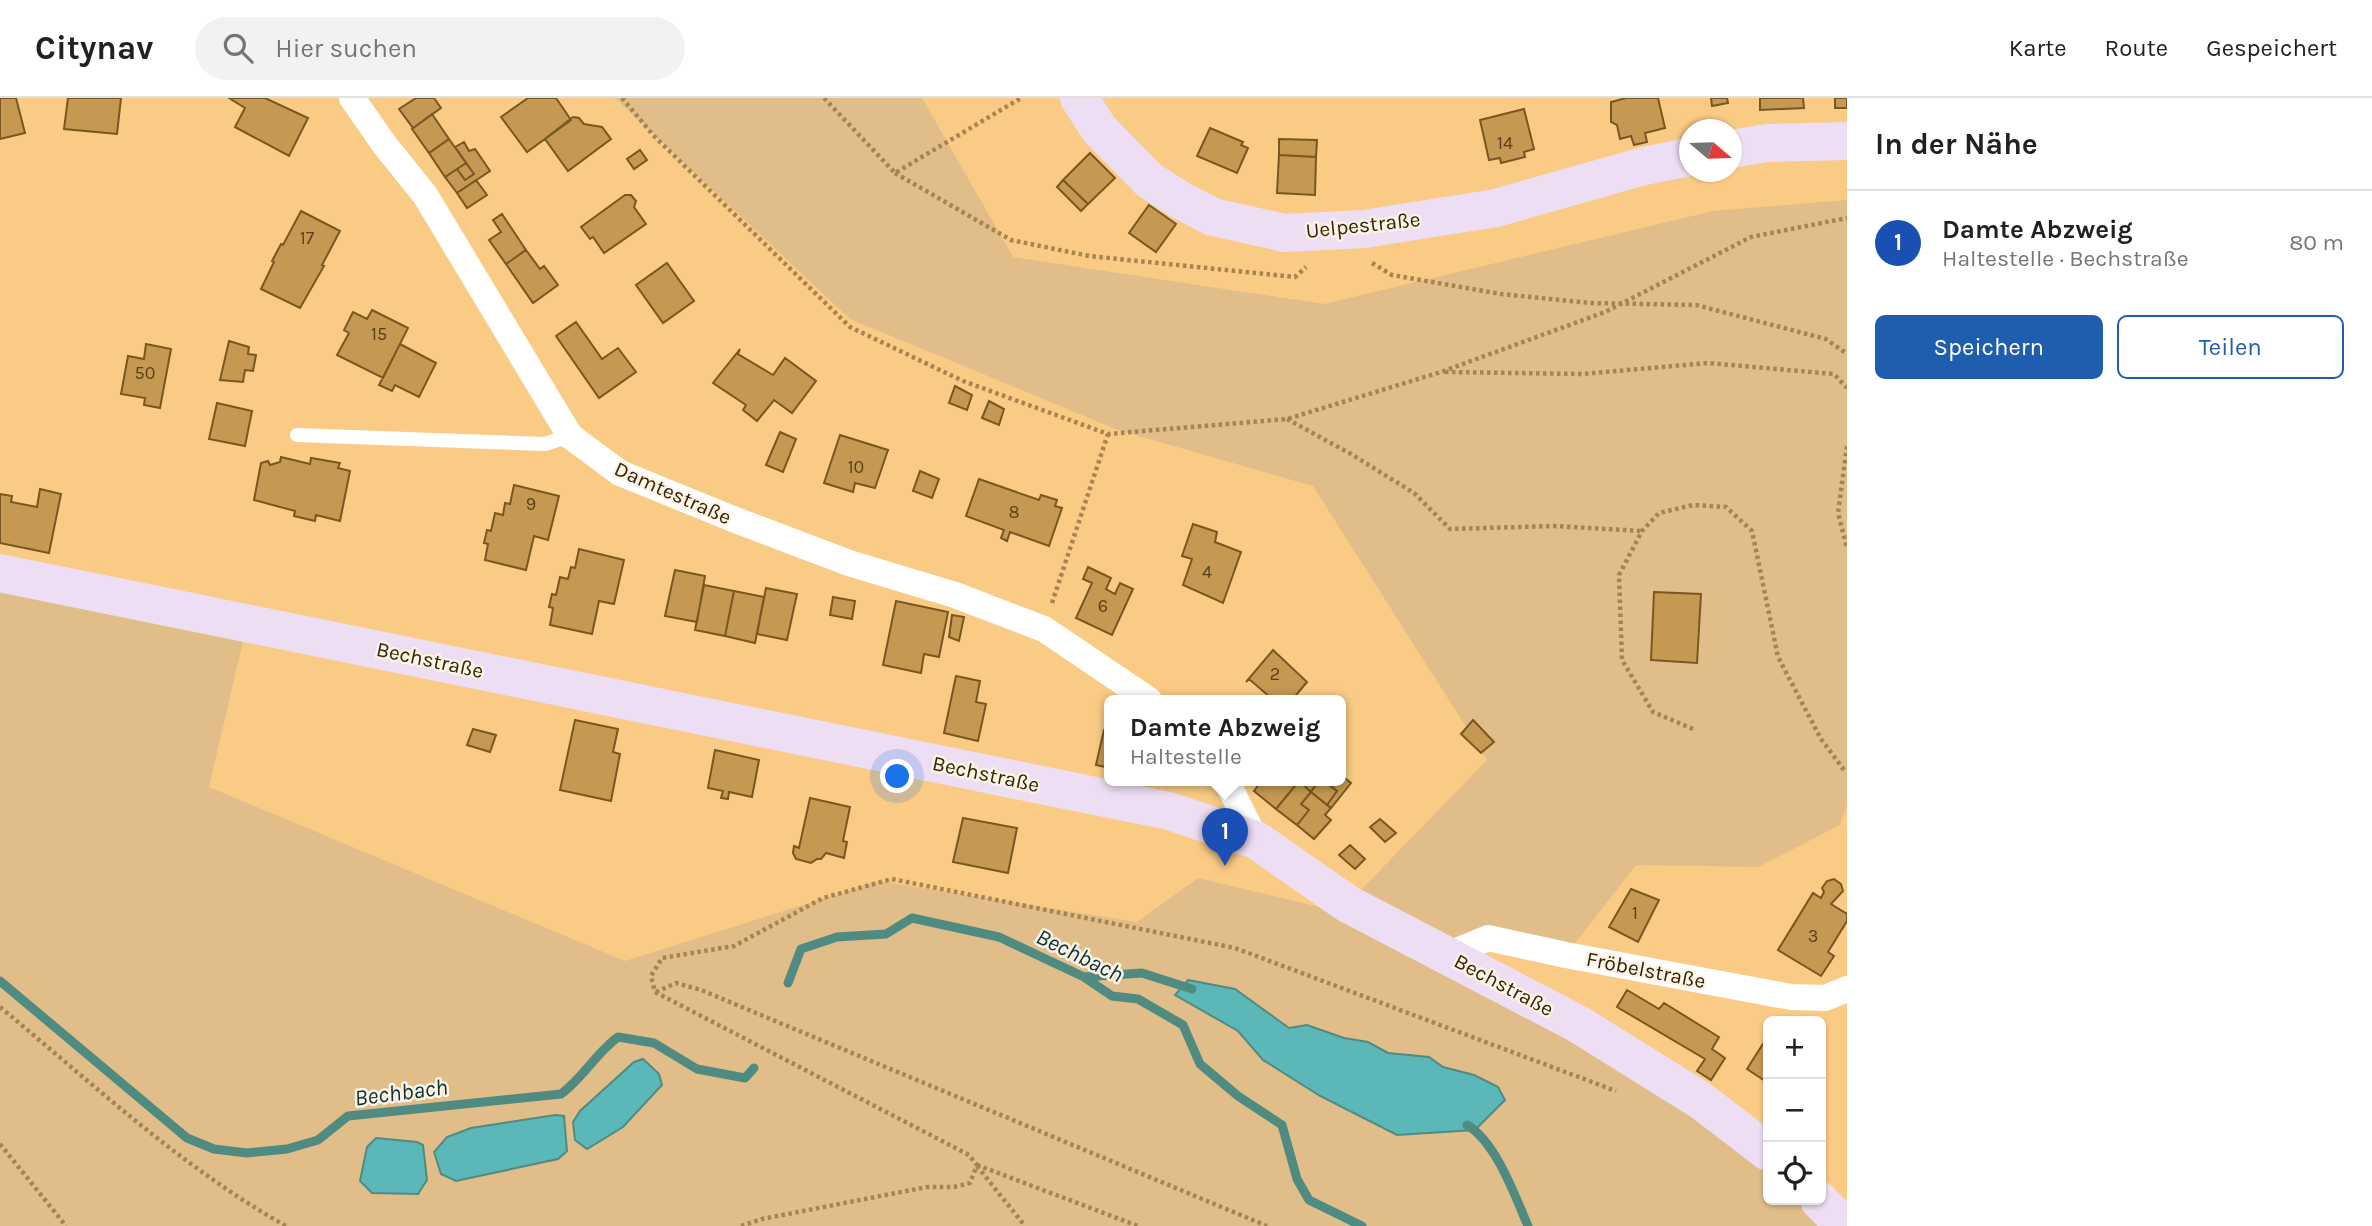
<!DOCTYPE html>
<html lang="de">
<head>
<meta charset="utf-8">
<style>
  body { margin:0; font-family:Karla,sans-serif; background:#f2f2f2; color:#202124 }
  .controls { position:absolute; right:21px; bottom:21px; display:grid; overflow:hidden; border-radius:10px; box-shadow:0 2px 5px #0004 }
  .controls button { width:63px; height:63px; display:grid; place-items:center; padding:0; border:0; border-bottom:2px solid #e0e0e0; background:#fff; color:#202124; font:35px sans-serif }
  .compass { position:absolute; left:1679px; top:21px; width:63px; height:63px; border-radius:50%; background:#fff; box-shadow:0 2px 5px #0004; rotate:109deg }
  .you { position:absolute; left:898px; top:679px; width:24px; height:24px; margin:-18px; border:5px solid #fff; border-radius:50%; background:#1a73e8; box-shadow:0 0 0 10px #1a73e833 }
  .badge { display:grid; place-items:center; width:46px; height:46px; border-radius:50%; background:#1f5dae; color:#fff; font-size:23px; font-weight:700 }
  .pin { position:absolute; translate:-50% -58px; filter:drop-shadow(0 2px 4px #0008) }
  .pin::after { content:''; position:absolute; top:37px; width:24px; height:21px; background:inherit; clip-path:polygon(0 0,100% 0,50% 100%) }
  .popup { position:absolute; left:1104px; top:597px; width:242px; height:91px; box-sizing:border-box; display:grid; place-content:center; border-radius:10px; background:#fff; filter:drop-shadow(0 2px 5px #0005); font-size:23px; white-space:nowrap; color:#757577 }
  .popup b { font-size:26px; color:#202124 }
  .popup::after { content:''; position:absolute; left:50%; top:100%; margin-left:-14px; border:14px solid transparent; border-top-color:#fff }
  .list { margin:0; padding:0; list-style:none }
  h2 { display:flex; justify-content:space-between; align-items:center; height:91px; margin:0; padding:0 28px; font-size:30px }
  h2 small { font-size:23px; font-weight:400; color:#757577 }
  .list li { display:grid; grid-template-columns:46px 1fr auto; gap:21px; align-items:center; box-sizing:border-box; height:105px; padding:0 28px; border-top:2px solid #e0e0e0 }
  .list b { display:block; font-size:26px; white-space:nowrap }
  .list p { margin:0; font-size:23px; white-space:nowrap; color:#757577 }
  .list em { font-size:23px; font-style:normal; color:#757577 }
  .actions { display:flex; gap:14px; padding:21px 28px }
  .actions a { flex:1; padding:16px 0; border:2px solid #1f5dae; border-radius:10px; text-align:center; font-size:24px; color:#1f5dae }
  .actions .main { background:#1f5dae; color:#fff }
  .icon { flex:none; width:38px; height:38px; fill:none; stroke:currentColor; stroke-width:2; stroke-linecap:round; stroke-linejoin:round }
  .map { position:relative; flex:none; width:1847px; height:1128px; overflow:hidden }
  header { display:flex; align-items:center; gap:42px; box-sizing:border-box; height:98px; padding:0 35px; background:#fff; border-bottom:2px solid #e0e0e0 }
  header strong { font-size:33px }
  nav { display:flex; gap:38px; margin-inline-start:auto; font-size:24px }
  .search { width:490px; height:63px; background:#f2f2f2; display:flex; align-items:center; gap:18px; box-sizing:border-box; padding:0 24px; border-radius:38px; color:#757577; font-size:26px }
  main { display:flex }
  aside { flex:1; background:#fff }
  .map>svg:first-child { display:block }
  .green { fill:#e1bd89 }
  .water { fill:#5cb7b8; stroke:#508b82; stroke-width:2 }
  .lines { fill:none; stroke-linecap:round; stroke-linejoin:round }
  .stream { stroke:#508b82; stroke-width:9 }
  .building { fill:#c69953; stroke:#785720; stroke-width:2 }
  .path { stroke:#a7844f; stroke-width:4.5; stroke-dasharray:3.5 3.5; stroke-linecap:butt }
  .service { stroke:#fff; stroke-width:14 }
  .minor { stroke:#fff; stroke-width:26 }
  .secondary { stroke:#eedef4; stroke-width:38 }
  .labels { text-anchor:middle; stroke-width:5; stroke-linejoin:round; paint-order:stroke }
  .number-label { font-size:18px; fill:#594018 }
  .street-label { font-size:21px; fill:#352304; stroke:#fdf3e6 }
  .water-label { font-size:23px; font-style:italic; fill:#073536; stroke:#fdf3e6 }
</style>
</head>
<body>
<header>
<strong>Citynav</strong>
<div class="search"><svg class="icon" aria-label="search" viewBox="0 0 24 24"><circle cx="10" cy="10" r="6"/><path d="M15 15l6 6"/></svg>Hier suchen</div>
<nav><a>Karte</a><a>Route</a><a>Gespeichert</a></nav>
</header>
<main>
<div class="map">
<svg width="1847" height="1128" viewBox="0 0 1847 1128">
  <rect width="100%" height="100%" fill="#facb85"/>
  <path class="green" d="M615 0H922L1013 159 1324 206 1713 113 1847 102V707L1840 727 1758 769 1636 767 1566 857 1489 840 1447 857 1768 1054V1102H1819L1825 1128H0V491L243 543 209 689 625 863 879 783 1137 824 1198 780 1328 811 1360 793 1487 662 1313 388 1118 332 850 221Z"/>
  <path class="water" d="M1188 882 1235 891 1289 930 1307 927 1344 940 1368 944 1388 955 1429 959 1443 969 1474 977 1498 989 1505 1002 1475 1032 1397 1037 1320 998 1263 962 1238 933 1175 897Z
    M643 961 659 976 662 987 623 1029 587 1051 575 1042 573 1024 580 1013 634 964Z
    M555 1017 564 1018 567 1053 558 1061 456 1083 441 1076 434 1054 447 1039 471 1030Z
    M376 1040 417 1044 423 1047 427 1082 418 1096 372 1095 360 1083 367 1049Z"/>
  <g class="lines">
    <path class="stream" d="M1084 879 1142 875 1192 891
      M0 883 187 1040 214 1051 247 1055 287 1051 318 1042 348 1018 561 996C583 980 596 955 618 939L654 945 697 971 745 980 754 970
      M788 885 801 851 837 839 886 836 912 820 999 839 1084 879 1112 898 1138 901 1183 927 1200 966 1238 998 1282 1027 1297 1081 1309 1102 1362 1128
      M1467 1027C1496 1044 1515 1098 1528 1128"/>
  </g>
  <path class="building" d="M0 0H16L25 35 0 41Z
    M68 0H121L117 36 64 31Z
    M229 0H265L308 20 289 58 235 29 245 10Z
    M416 0H434L441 10 413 30 399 11Z
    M528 0H556L571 22 527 54 501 19Z
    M1626 0H1658L1665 30 1645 35 1647 44 1634 47 1631 38 1620 41 1617 27 1611 24V4Z
    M1711 0H1727L1728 5 1712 8Z
    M1760 0H1803L1804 10 1760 12Z
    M1835 0H1847V10H1835Z
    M1524 11 1534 51 1524 54 1525 59 1501 65 1500 60 1489 62 1480 22Z
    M432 16 449 41 429 55 412 31Z
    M573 19 579 20 584 26 602 29 611 41 568 73 545 41Z
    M1210 30 1243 44 1241 47 1248 50 1237 75 1197 58Z
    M449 41 466 65 445 79 429 55Z
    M1279 41 1317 42 1316 59 1279 57Z
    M464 44 469 53 475 51 490 73 457 95 445 79 457 71 465 82 474 76 455 49Z
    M640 52 647 62 634 71 627 61Z
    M1090 55 1115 80 1088 106 1063 82Z
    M1279 57 1316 59 1315 97 1277 95Z
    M466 65 474 76 465 82 457 71Z
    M476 82 487 97 467 110 457 95Z
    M1063 82 1088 106 1081 113 1057 89Z
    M625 97H631L636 103 634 109 646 126 604 155 593 139 590 141 581 129Z
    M1149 107 1176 126 1156 154 1129 135Z
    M301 113 340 133 322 167 324 168 300 210 261 191 274 164 272 163 281 146 283 147Z
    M502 116 526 152 506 166 489 142 501 134 493 122Z
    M526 152 540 171 544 168 558 187 533 205 506 166Z
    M667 165 694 203 663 225 636 187Z
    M372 212 408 230 383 280 337 257 349 235 344 232 353 214 367 221Z
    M576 224 602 261 618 250 636 274 599 300 556 238Z
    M229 243 249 249 248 256 256 257 253 273 245 272 243 284 220 282Z
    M146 246 171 251 160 310 144 307 145 300 121 296 128 258 144 261Z
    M400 246 436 265 419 299 395 287 392 293 379 287Z
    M740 251 738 256 773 277 785 260 816 283 792 315 774 302 757 323 743 312 746 307 713 285Z
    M955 288 972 297 967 312 949 305Z
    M989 303 1004 311 999 327 982 320Z
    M217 305 252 313 245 348 209 341Z
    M780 334 796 341 783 374 766 367Z
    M840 337 888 352 875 390 855 385 853 394 824 385Z
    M281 359 310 366 311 360 340 365 338 370 350 373 340 423 316 417 315 423 294 418 295 413 254 402 261 365 268 363 270 367 280 364Z
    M920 373 939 381 932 400 913 393Z
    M979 381 1039 402 1041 397 1057 402 1055 408 1062 410 1049 448 1010 434 1007 443 1001 440 1004 432 966 418Z
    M514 387 559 398 548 442 534 438 526 472 485 462 488 446 484 445 487 432 491 433 495 415 503 417 505 405 510 406Z
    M40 391 61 396 49 455 0 445V396L12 398 11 404 37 409Z
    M1193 426 1217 434 1215 444 1241 454 1223 505 1183 487 1192 461 1182 458Z
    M579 451 624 462 614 506 599 503 592 536 550 527 553 510 549 509 552 496 556 497 560 479 568 481 571 469 575 470Z
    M1088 469 1111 480 1106 491 1115 496 1120 485 1133 491 1112 537 1076 520 1092 485 1083 481Z
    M675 472 705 478 697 524 665 518Z
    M704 487 734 493 725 538 695 532Z
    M766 490 797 496 787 542 757 536Z
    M734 493 764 499 755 545 725 538Z
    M1654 494 1701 496 1697 565 1651 562Z
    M833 499 855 503 852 521 830 517Z
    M896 503 948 514 939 559 924 556 921 575 883 567Z
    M952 517 964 519 959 543 949 539Z
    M1273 552 1307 584 1292 602H1267L1270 599 1249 581 1246 584Z
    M956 578 980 583 976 604 986 606 978 643 944 635Z
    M575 622 618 631 613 654 620 656 611 703 560 692Z
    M1473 622 1494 644 1481 655 1461 636Z
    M473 631 496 637 490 654 467 647Z
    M1104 632 1110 633V670L1096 667Z
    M715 652 759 662 752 699 729 694 728 701 721 700 723 693 708 690Z
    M1340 676 1351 685 1331 710 1327 707 1337 693 1329 687 1333 682H1340Z
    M1262 682H1298L1299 683 1276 711 1254 693Z
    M1302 682H1319L1311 694 1300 684Z
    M1319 682H1324L1337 693 1327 707 1311 694Z
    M1299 683 1311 694 1301 706 1309 712 1297 727 1276 711Z
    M1311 694 1331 710 1325 717 1331 722 1314 741 1297 727 1309 712 1301 706Z
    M810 700 850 709 843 743 847 744 844 760 826 755 821 761H817L811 765 796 761 793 755 794 748 799 750Z
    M963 720 1017 730 1008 775 953 764Z
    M1380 721 1396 735 1385 744 1370 729Z
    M1350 747 1365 761 1355 771 1339 757Z
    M1834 781 1841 786 1843 793 1831 806 1847 816V823L1828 854 1834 858 1821 878 1778 852 1813 795 1821 800 1824 794 1822 790 1827 783Z
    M1631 791 1659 802 1638 844 1609 829Z
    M1627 892 1659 911 1664 905 1719 939 1712 951 1725 960 1711 982 1697 973 1705 961 1617 909Z
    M1768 938V985L1747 971Z"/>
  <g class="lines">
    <path class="path" d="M622 0 654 38 850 229 963 283 1108 336 1287 321 1441 274 1605 214 1751 139 1847 120
      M824 0 895 75 1021 0
      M895 75 1011 142 1089 158 1295 179 1306 169
      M1372 165 1392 177 1501 196 1590 205 1696 207 1826 241 1847 256
      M1445 274 1582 276 1708 265 1834 276 1847 290
      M1287 321 1351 356 1414 395 1450 431 1554 428 1642 433
      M1847 348 1838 415 1847 450
      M1052 505 1108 336
      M1693 631 1653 614 1622 562 1619 477 1642 433 1659 415 1693 407 1726 409 1752 433 1778 559 1821 641 1844 672
      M656 894 676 885 701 892 1267 1128
      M0 909C92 985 181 1069 286 1128
      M0 1046 66 1128
      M977 1067 1138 1128
      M977 1068 1025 1128
      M741 1128 762 1121 927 1089H954L970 1085 977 1067 969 1057 655 894 651 878 662 860 734 848 823 800 892 781 1235 850 1616 993"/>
    <path class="service" d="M297 337 545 346 570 338"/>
    <path class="minor" d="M352 0 384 46 425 97 570 338 620 375 733 421 849 465 955 497 1044 531 1149 602
      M1226 682 1256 742
      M1447 857 1488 840 1566 857 1791 899 1825 900 1847 891"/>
    <path class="secondary" d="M1079 0 1099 31 1149 82 1180 102 1213 119 1285 135 1364 131 1496 110 1644 68 1689 59
      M1731 51 1767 45 1847 43
      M0 475 1169 713 1256 742 1348 806 1578 926 1700 1002 1768 1054
      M1819 1102 1844 1128"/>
  </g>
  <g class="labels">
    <g class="number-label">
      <text x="1505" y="51">14</text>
      <text x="307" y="146">17</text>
      <text x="379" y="242">15</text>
      <text x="145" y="281">50</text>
      <text x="856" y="375">10</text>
      <text x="531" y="412">9</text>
      <text x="1014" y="420">8</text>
      <text x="1207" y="480">4</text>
      <text x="1103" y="514">6</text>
      <text x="1275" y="582">2</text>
      <text x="1635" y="821">1</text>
      <text x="1813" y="844">3</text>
    </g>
    <g class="street-label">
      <text transform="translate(1363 127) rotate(-6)" y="7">Uelpestraße</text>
      <text transform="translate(673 395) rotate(24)" y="7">Damtestraße</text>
      <text transform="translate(430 562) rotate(12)" y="7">Bechstraße</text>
      <text transform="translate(986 676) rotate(12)" y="7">Bechstraße</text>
      <text transform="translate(1646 872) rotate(11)" y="7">Fröbelstraße</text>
      <text transform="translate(1504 887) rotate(28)" y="7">Bechstraße</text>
    </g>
    <g class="water-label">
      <text transform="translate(1080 857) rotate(26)" y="8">Bechbach</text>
      <text transform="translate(401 994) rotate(-7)" y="8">Bechbach</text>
    </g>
  </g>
</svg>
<div class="controls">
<button>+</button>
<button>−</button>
<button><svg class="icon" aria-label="locate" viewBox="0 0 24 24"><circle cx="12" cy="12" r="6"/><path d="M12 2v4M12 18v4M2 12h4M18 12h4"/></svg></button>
</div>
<svg class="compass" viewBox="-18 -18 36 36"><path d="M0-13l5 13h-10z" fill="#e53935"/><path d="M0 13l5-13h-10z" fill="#757577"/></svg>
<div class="you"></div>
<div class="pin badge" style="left:1225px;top:768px;background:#1a4fb4">1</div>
<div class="popup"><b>Damte Abzweig</b>Haltestelle</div>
</div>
<aside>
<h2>In der Nähe<small></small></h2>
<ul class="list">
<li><span class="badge" style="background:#1a4fb4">1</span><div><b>Damte Abzweig</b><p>Haltestelle · Bechstraße</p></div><em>80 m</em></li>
</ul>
<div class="actions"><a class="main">Speichern</a><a>Teilen</a></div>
</aside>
</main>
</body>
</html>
